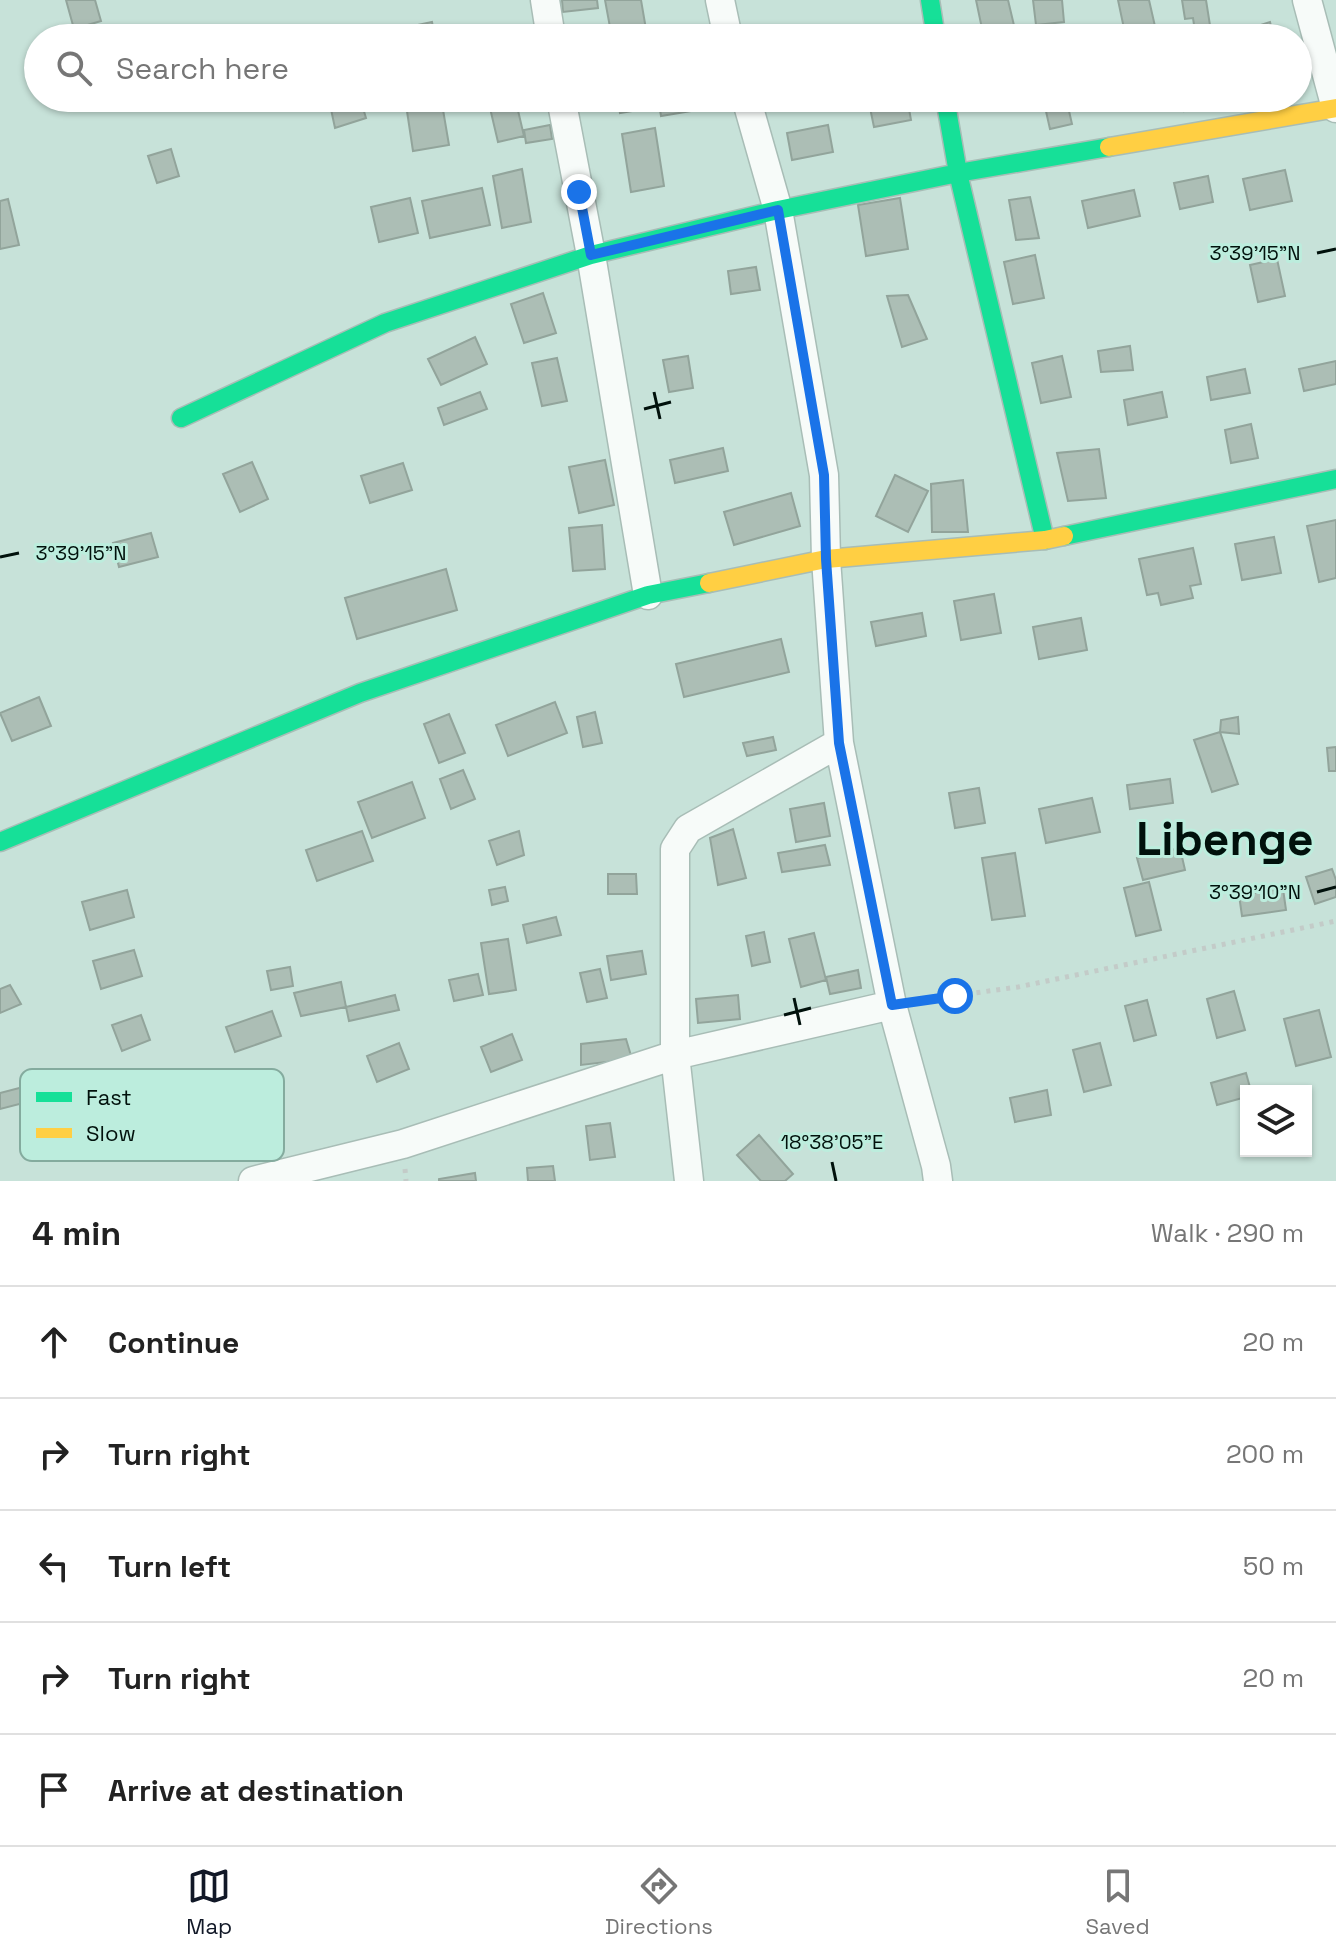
<!DOCTYPE html>
<html lang="en">
<head>
<meta charset="utf-8">
<style>
  body { margin:0; font-family:"Space Grotesk",sans-serif; background:#f2f2f2; color:#222 }
  .controls { position:absolute; right:24px; bottom:24px; display:grid; overflow:hidden; border-radius:0px; box-shadow:0 2px 6px #0004 }
  .controls button { width:72px; height:72px; display:grid; place-items:center; padding:0; border:0; border-bottom:2px solid #e0e0e0; background:#fff; color:#222; font:40px sans-serif }
  .stop { position:absolute; width:24px; height:24px; margin:-18px; border:6px solid #1a73e8; border-radius:50%; background:#fff }
  .stop.end { background:#1a73e8; border-color:#fff; box-shadow:0 2px 8px #0008 }
  .list { margin:0; padding:0; list-style:none }
  h2 { display:flex; justify-content:space-between; align-items:center; height:104px; margin:0; padding:0 32px; font-size:34px }
  h2 small { font-size:26px; font-weight:400; color:#767676 }
  .list li { display:grid; grid-template-columns:52px 1fr auto; gap:24px; align-items:center; box-sizing:border-box; height:112px; padding:0 32px; border-top:2px solid #e0e0e0 }
  .list b { display:block; font-size:30px; white-space:nowrap }
  .list em { font-size:26px; font-style:normal; color:#767676 }
  .icon { flex:none; width:44px; height:44px; fill:none; stroke:currentColor; stroke-width:2; stroke-linecap:round; stroke-linejoin:round }
  .map { position:relative; flex:none; width:1336px; height:1181px; overflow:hidden }
  .search { position:absolute; background:#fff; box-shadow:0 2px 6px #0004; left:24px; right:24px; top:24px; height:88px; display:flex; align-items:center; gap:20px; box-sizing:border-box; padding:0 28px; border-radius:44px; color:#767676; font-size:30px }
  .sheet { height:664px; background:#fff }
  nav { display:flex; justify-content:space-around; align-items:center; box-sizing:border-box; height:112px; border-top:2px solid #e0e0e0; background:#fff; font-size:22px; color:#767676 }
  nav a { display:grid; justify-items:center; gap:4px }
  nav .on { color:#111827 }
  .map>svg:first-child { display:block }
  .building { fill:#acbeb5; stroke:#92a49b; stroke-width:2 }
  .lines { fill:none; stroke-linecap:round; stroke-linejoin:round }
  .street-casing { stroke:#a8bdb6; stroke-width:31 }
  .fast-casing { stroke:#a8bdb6; stroke-width:21 }
  .slow-casing { stroke:#a8bdb6; stroke-width:21 }
  .path { stroke:#c3cbc8; stroke-width:5; stroke-dasharray:4 6; stroke-linecap:butt }
  .street { stroke:#f7fbf9; stroke-width:28 }
  .fast { stroke:#16e098; stroke-width:18 }
  .slow { stroke:#ffcf43; stroke-width:18 }
  .route { stroke:#1a73e8; stroke-width:10 }
  .ticks { fill:none; stroke:#01110c; stroke-width:3 }
  .labels { text-anchor:middle; stroke-width:6; stroke-linejoin:round; paint-order:stroke }
  .town-label { font-size:46px; font-weight:bold; fill:#01110c; stroke:#bceddd }
  .key { fill:#bceddd; stroke:#84ab9e; stroke-width:2 }
  .key-label { font-size:22px; fill:#01110c }
  .ticks-label { font-size:20px; text-anchor:middle; fill:#01110c; stroke:#bceddd; stroke-width:6; stroke-linejoin:round; paint-order:stroke }
</style>
</head>
<body>
<div class="map">
<svg width="1336" height="1181" viewBox="0 0 1336 1181">
  <rect width="100%" height="100%" fill="#c7e2d9"/>
  <path class="building" d="M66 0H95L101 21 74 29Z
    M562 0H597L598 8 563 12Z
    M605 0H641L647 35 612 38Z
    M976 0H1008L1017 38H984Z
    M1033 0H1062L1064 22 1036 25Z
    M1118 0H1149L1157 35 1126 38Z
    M1182 0H1206L1212 38H1196L1193 18 1185 19Z
    M432 22 435 38H381L380 33Z
    M1270 22 1274 38H1223V37Z
    M804 30 806 38H763Z
    M979 32 980 38H947L946 36Z
    M96 98H125L99 106Z
    M360 98 366 118 335 128 329 100Z
    M405 98H441L449 145 413 151Z
    M617 98H648L650 108 620 113Z
    M658 98H726L727 105 661 116Z
    M868 98H907L911 120 874 127Z
    M1043 98H1066L1072 124 1050 129Z
    M1182 98H1221L1222 105 1184 111Z
    M516 102 524 136 498 142 490 108Z
    M550 125 552 139 526 143 524 130Z
    M828 125 833 152 792 160 787 133Z
    M655 128 664 186 631 192 622 134Z
    M171 149 179 176 157 183 148 156Z
    M522 169 531 222 502 228 493 176Z
    M1285 170 1292 201 1250 210 1243 179Z
    M1208 176 1213 202 1180 209 1174 183Z
    M482 188 490 225 430 238 422 201Z
    M1134 190 1140 216 1088 228 1082 201Z
    M1030 197 1039 238 1016 240 1009 200Z
    M410 198 418 233 379 242 371 207Z
    M900 198 908 249 866 256 858 205Z
    M8 199 19 245 0 249V201Z
    M1035 255 1044 298 1013 304 1004 262Z
    M1277 259 1285 296 1258 302 1250 265Z
    M756 267 760 290 731 294 728 271Z
    M543 293 556 333 524 343 511 304Z
    M908 295 927 339 902 347 887 296Z
    M475 337 487 364 441 385 428 359Z
    M1130 346 1133 370 1101 372 1098 351Z
    M688 356 693 388 669 392 663 360Z
    M1062 356 1071 397 1041 403 1032 363Z
    M557 358 567 401 542 406 532 363Z
    M1336 361V384L1304 391 1299 369Z
    M1245 369 1250 393 1211 400 1207 377Z
    M480 392 487 409 444 425 438 408Z
    M1162 392 1167 417 1128 425 1124 400Z
    M1251 424 1258 458 1231 463 1225 430Z
    M723 448 728 471 675 483 670 460Z
    M1099 449 1106 498 1068 501 1057 453Z
    M605 460 614 505 579 513 569 467Z
    M252 462 268 499 240 512 223 474Z
    M403 463 412 490 370 503 361 476Z
    M895 475 928 491 908 532 876 516Z
    M963 480 968 532H932L931 484Z
    M791 493 800 526 734 545 724 512Z
    M1336 520V578L1319 582 1307 526Z
    M602 525 605 569 573 571 569 528Z
    M151 533 158 557 119 567 113 543Z
    M1274 537 1281 573 1242 580 1235 544Z
    M1193 548 1201 584 1190 586 1193 598 1161 605 1158 593 1147 595 1139 559Z
    M446 569 457 610 357 639 345 598Z
    M994 594 1001 633 961 640 954 601Z
    M922 613 926 636 876 646 871 622Z
    M1081 618 1087 650 1039 659 1033 627Z
    M781 639 789 672 684 697 676 664Z
    M39 697 51 726 12 741 0 713Z
    M555 702 567 733 508 756 496 725Z
    M595 712 602 743 583 747 577 717Z
    M449 714 465 753 439 763 424 724Z
    M1238 717 1239 734 1220 732 1221 720Z
    M1220 732 1238 784 1212 792 1194 740Z
    M773 737 776 750 747 756 743 743Z
    M1336 747V771H1329L1327 748Z
    M463 770 475 799 451 809 440 779Z
    M1170 779 1173 803 1130 809 1127 785Z
    M412 782 425 818 372 838 358 802Z
    M979 788 985 823 955 828 949 793Z
    M1092 798 1100 832 1046 843 1039 809Z
    M824 803 830 836 796 842 790 809Z
    M733 829 746 878 718 885 710 838Z
    M362 831 373 861 317 881 306 850Z
    M519 831 524 855 497 865 489 841Z
    M825 845 830 865 782 872 778 853Z
    M1180 848 1185 870 1143 880 1137 858Z
    M1015 853 1025 916 992 920 982 858Z
    M1332 869 1336 880V897L1315 904 1306 877Z
    M608 874H636L637 894H608Z
    M1149 882 1161 930 1136 936 1124 888Z
    M505 887 508 901 492 905 489 890Z
    M1283 889 1286 910 1242 916 1239 895Z
    M127 890 134 917 90 930 82 902Z
    M556 917 561 935 527 943 523 925Z
    M764 932 770 962 752 966 746 936Z
    M814 933 826 980 801 987 789 939Z
    M508 939 516 990 489 994 481 943Z
    M134 950 142 976 101 989 93 961Z
    M642 951 646 974 611 980 607 956Z
    M290 967 293 986 271 990 267 971Z
    M600 969 607 998 587 1002 580 973Z
    M858 970 861 988 830 994 826 977Z
    M478 974 483 995 454 1001 449 980Z
    M341 982 346 1007 301 1016 294 993Z
    M10 985 21 1004 0 1013V989Z
    M1234 991 1245 1030 1217 1038 1207 999Z
    M395 995 399 1010 349 1021 346 1007Z
    M738 995 740 1019 698 1023 696 999Z
    M1147 1000 1156 1035 1134 1041 1125 1006Z
    M1319 1010 1331 1057 1296 1066 1284 1019Z
    M272 1011 281 1036 235 1052 226 1027Z
    M141 1015 150 1040 122 1051 112 1025Z
    M512 1034 522 1060 491 1072 481 1047Z
    M626 1039 632 1059 581 1065V1044Z
    M399 1043 409 1069 377 1082 367 1056Z
    M1100 1043 1111 1085 1084 1092 1073 1050Z
    M1246 1073 1251 1091H1246V1097L1217 1105 1211 1083Z
    M27 1086 31 1101 0 1109V1093Z
    M1047 1090 1051 1115 1015 1122 1010 1098Z
    M610 1123 615 1157 590 1160 586 1126Z
    M759 1135 793 1174 785 1181H761L737 1155Z
    M553 1166 555 1181H528L527 1168Z
    M475 1173 476 1181H439V1179Z"/>
  <g class="lines">
    <g class="street-casing">
      <path id="street" d="M545 0 551 38
        M720 0 728 38
        M1307 0 1336 108
        M561 98 591 255 648 595
        M746 98 778 210 824 475 826 559 839 743 892 1005 936 1166 938 1181
        M253 1181 403 1144 675 1055 892 1005
        M689 1181 675 1055V849L688 829 839 743"/>
    </g>
    <g class="fast-casing">
      <path id="fast" d="M930 0 936 38
        M945 98 958 173 1045 540
        M181 418 385 323 591 255 778 210 958 173 1109 147
        M1064 536 1336 479
        M0 842 360 693 648 595 709 583"/>
    </g>
    <g class="slow-casing">
      <path id="slow" d="M1109 147 1336 108
        M709 583 826 559 1045 540 1064 536"/>
    </g>
    <path class="path" d="M917 1001 1018 987 1336 921
      M405 1169 406 1181"/>
    <use href="#street" class="street"/>
    <use href="#fast" class="fast"/>
    <use href="#slow" class="slow"/>
  </g>
  <g class="lines">
    <path class="route" d="M579 192 591 255 778 210 824 475 826 559 839 743 892 1005 955 996"/>
  </g>
  <path class="ticks" d="M1317 253 1336 249M654 392 660 419M644 409 671 402M0 557 19 553M1317 892 1336 887M794 998 800 1025M784 1015 811 1008M832 1162 836 1181"/>
  <g class="labels">
    <g class="town-label">
      <text x="1225" y="855">Libenge</text>
    </g>
  </g>
  <rect x="20" y="1069" width="264" height="92" rx="12" class="key"/>
  <rect x="36" y="1092" width="36" height="10" fill="#16e098"/>
  <rect x="36" y="1128" width="36" height="10" fill="#ffcf43"/>
  <g class="key-label">
    <text x="86" y="1105">Fast</text>
    <text x="86" y="1141">Slow</text>
  </g>
  <g class="ticks-label">
    <text x="1255" y="260">3°39'15"N</text>
    <text x="81" y="560">3°39'15"N</text>
    <text x="1255" y="899">3°39'10"N</text>
    <text x="832" y="1149">18°38'05"E</text>
  </g>
</svg>
<div class="controls">
<button><svg class="icon" aria-label="layers" viewBox="0 0 24 24"><path d="M12 4l9 5-9 5-9-5zM3 14l9 5 9-5"/></svg></button>
</div>
<div class="stop" style="left:955px;top:996px"></div>
<div class="stop end" style="left:579px;top:192px"></div>
<div class="search"><svg class="icon" aria-label="search" viewBox="0 0 24 24"><circle cx="10" cy="10" r="6"/><path d="M15 15l6 6"/></svg>Search here</div>
</div>
<section class="sheet">
<h2>4 min<small>Walk · 290 m</small></h2>
<ul class="list">
<li><svg class="icon" aria-label="ahead" viewBox="0 0 24 24"><path d="M12 20V5M6 11l6-6 6 6"/></svg><div><b>Continue</b></div><em>20 m</em></li>
<li><svg class="icon" aria-label="right" viewBox="0 0 24 24"><path d="M7 20v-9h11M14 6l5 5-5 5"/></svg><div><b>Turn right</b></div><em>200 m</em></li>
<li><svg class="icon" aria-label="left" viewBox="0 0 24 24"><path d="M17 20v-9H6M10 6l-5 5 5 5"/></svg><div><b>Turn left</b></div><em>50 m</em></li>
<li><svg class="icon" aria-label="right" viewBox="0 0 24 24"><path d="M7 20v-9h11M14 6l5 5-5 5"/></svg><div><b>Turn right</b></div><em>20 m</em></li>
<li><svg class="icon" aria-label="arrive" viewBox="0 0 24 24"><path d="M6 21V4h12l-3 4 3 4H6"/></svg><div><b>Arrive at destination</b></div></li>
</ul>
</section>
<nav>
<a class="on"><svg class="icon" aria-label="map" viewBox="0 0 24 24"><path d="M3 6l6-2 6 2 6-2v14l-6 2-6-2-6 2zM9 4v14M15 6v14"/></svg>Map</a>
<a><svg class="icon" aria-label="directions" viewBox="0 0 24 24"><path d="M12 3l9 9-9 9-9-9zM9 14v-3h6M13 9l2 2-2 2"/></svg>Directions</a>
<a><svg class="icon" aria-label="saved" viewBox="0 0 24 24"><path d="M7 4h10v16l-5-4-5 4z"/></svg>Saved</a>
</nav>
</body>
</html>
